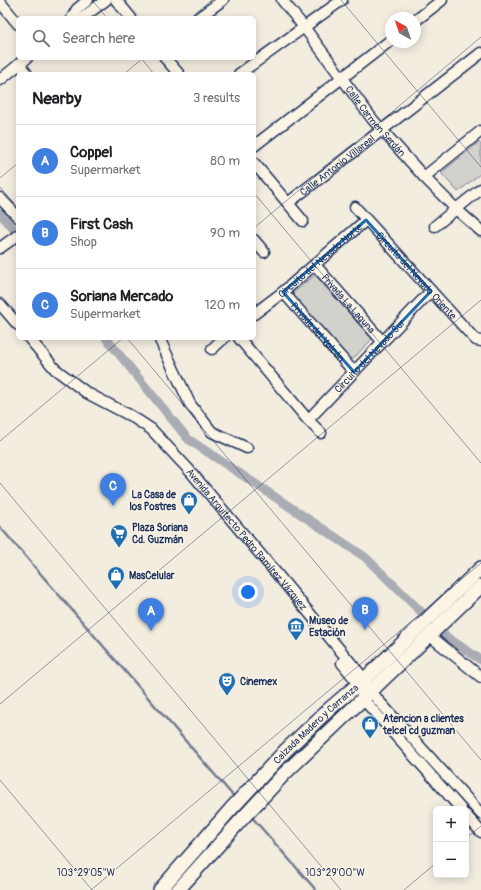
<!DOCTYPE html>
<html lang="en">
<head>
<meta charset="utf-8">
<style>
  body { margin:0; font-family:Pangolin,sans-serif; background:#f6f6f6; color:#202124 }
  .controls { position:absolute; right:12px; bottom:12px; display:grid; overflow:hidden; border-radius:6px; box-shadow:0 2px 10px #0003 }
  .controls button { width:36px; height:36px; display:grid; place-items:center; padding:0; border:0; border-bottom:1px solid #e0e0e0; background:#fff; color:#202124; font:20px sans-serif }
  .compass { position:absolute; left:385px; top:12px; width:36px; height:36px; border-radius:50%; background:#fff; box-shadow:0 2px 10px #0003; rotate:320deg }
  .you { position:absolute; left:248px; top:592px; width:14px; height:14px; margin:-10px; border:3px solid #fff; border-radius:50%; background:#1a73e8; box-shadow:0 0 0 6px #1a73e833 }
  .badge { display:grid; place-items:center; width:26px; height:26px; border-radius:50%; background:#111827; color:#fff; font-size:13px; font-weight:700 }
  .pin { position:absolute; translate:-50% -33px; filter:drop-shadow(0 1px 2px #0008) }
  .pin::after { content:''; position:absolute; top:21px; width:14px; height:12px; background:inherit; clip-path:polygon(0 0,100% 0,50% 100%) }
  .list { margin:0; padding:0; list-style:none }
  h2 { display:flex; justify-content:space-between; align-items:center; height:52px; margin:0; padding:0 16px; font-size:17px }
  h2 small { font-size:13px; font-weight:400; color:#757577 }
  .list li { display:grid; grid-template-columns:26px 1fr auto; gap:12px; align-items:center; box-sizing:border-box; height:72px; padding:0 16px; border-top:1px solid #e0e0e0 }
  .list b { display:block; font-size:15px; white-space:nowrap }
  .list p { margin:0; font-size:13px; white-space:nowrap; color:#757577 }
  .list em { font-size:13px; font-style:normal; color:#757577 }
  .icon { flex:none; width:22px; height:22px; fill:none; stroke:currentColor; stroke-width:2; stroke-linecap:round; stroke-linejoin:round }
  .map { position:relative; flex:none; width:481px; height:890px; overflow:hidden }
  .search { position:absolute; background:#fff; box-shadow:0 2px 10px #0003; left:16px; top:16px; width:240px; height:44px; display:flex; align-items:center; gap:10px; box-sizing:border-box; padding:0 14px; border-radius:6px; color:#757577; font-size:15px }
  .panel { position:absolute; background:#fff; box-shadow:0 2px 10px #0003; left:16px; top:72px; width:240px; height:268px; border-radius:6px }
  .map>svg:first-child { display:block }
  .green { fill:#d3d1cc; stroke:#778095 }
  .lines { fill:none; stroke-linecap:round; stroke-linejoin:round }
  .stream { stroke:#707a91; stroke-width:2.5 }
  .canal { stroke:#a9acb3; stroke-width:9 }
  .minor-casing { stroke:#1b2f5e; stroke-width:13 }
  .major-casing { stroke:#1b2f5e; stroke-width:16 }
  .minor { stroke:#fcf5e5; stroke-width:10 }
  .major { stroke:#fcf5e5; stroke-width:13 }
  .marked { fill:none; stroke:#1f6fb2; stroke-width:3; stroke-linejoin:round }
  .ticks { fill:none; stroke:#1b2f5e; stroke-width:1; stroke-opacity:0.45 }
  .labels { text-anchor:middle; stroke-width:3; stroke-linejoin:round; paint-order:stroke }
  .street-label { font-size:10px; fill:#1b2f5e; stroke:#fcf5e5 }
  .poi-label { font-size:10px; font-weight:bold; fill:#1b2f5e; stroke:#fcf5e5; text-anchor:start }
  .ticks-label { font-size:10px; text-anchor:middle; fill:#1b2f5e; stroke:#fcf5e5; stroke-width:3; stroke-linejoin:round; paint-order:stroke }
</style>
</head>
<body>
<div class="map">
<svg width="481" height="890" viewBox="0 0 481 890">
  <rect width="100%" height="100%" fill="#f3ede0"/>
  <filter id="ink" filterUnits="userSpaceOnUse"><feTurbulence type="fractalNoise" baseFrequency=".025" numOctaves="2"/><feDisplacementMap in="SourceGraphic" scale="8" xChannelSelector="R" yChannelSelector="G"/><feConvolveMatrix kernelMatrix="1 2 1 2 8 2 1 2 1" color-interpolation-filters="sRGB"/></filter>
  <g filter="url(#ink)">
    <path class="green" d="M479 142 481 145V173L458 192 441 173Z
      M315 275 372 339 351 361 292 294Z"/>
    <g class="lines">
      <path class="stream" d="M0 527 235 798
        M250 815 316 890"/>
      <path class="canal" d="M0 213 18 234
        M106 338 188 439 365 557 448 638 481 660"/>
      <g class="minor-casing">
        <g id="minor">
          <path d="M116 0 131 18"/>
          <path id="s1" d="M282 0 304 27 373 120 424 177 456 209 481 231"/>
          <path d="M0 2 18 24"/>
          <path d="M72 18 77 9 88 0"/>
          <path d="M82 18 106 0"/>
          <path d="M198 18 223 0"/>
          <path d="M415 21 442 0"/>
          <path d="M165 58 179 74"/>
          <path d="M19 64 27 74"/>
          <path d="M239 74 342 0"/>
          <path d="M0 80 27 58"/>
          <path d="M254 146 391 40"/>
          <path d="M254 163 303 221"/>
          <path d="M424 177 481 131"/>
          <path d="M0 198 18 217"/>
          <path id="s2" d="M288 203 481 53"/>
          <path id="s3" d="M355 207 472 336 476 340 481 341"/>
          <path d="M435 226 481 189"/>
          <path d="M254 240 264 252"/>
          <path d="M0 248 18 235"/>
          <path id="s4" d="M315 265 382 341"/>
          <path id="s5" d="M283 292 354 372"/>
          <path d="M0 304 18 325"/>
          <path id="s6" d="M254 314 283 292 366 220"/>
          <path id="s7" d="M29 338 55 369 87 393 131 416 151 429 190 471 277 574 364 679 377 699 481 814"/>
          <path d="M159 338 190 404 212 432 247 448"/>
          <path d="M239 338 308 420 321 433"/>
          <path d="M212 349 224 338"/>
          <path id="s8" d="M308 420 431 291"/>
          <path d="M429 635 481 677"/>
          <path d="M342 663 359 684 363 699 461 809"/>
          <path d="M466 815 481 832"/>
        </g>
      </g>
      <g class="major-casing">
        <g id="major">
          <path id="s9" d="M160 890 231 809 286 750 327 711 369 675 481 568"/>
          <path d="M178 890 241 820 284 774 481 586"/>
        </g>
      </g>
      <use href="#minor" class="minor"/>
      <use href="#major" class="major"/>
    </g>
  </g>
  <path class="marked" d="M366 220 431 291 354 372 283 292Z"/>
  <path class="ticks" d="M92 0 107 18M341 0 481 167M191 18 212 0M141 58 154 74M124 74 143 58M0 178 18 163M0 187 18 208M254 193 481 463M254 228 481 37M127 338 481 760M0 441 123 338M0 483 341 890M0 704 481 300M0 780 92 890M466 838 481 826M91 890 481 563M404 890 436 863"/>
  <defs>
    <g id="shop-pin" transform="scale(0.9)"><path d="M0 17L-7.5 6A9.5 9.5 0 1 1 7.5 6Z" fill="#1f6fb2" stroke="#fcf5e5"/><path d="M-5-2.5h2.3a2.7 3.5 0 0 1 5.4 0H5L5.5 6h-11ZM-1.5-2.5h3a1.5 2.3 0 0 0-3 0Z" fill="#fff"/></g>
    <g id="supermarket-pin" transform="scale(0.9)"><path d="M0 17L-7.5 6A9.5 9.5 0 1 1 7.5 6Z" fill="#1f6fb2" stroke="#fcf5e5"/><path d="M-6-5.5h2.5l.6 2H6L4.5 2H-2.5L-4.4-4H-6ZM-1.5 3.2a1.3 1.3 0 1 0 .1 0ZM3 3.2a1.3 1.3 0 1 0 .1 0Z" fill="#fff"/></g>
    <g id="museum-pin" transform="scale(0.9)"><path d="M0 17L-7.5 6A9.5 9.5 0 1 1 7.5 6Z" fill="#1f6fb2" stroke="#fcf5e5"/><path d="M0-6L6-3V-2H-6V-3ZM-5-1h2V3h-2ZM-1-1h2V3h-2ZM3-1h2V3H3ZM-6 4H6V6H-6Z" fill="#fff"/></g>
    <g id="theatre-pin" transform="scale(0.9)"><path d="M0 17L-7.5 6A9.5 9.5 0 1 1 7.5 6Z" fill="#1f6fb2" stroke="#fcf5e5"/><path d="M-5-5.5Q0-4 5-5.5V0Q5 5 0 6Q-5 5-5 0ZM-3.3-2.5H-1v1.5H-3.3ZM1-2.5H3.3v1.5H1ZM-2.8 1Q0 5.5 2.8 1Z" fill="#fff"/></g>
  </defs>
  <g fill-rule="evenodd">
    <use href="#shop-pin" x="189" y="500"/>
    <use href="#supermarket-pin" x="119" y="533"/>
    <use href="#shop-pin" x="116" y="575"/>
    <use href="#museum-pin" x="296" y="626"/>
    <use href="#theatre-pin" x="227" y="681"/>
    <use href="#shop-pin" x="370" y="724"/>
  </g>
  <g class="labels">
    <g class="street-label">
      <text dy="4" stroke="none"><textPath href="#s1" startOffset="153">Calle Carmen Serdán</textPath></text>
      <text dy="4" stroke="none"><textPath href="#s2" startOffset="62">Calle Antonio Villareal</textPath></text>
      <text dy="4" stroke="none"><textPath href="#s6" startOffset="85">Circuito del Nevado Norte</textPath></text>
      <text dy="4" stroke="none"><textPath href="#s3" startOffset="92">Circuito del Nevado Oriente</textPath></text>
      <text dy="4" stroke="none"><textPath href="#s4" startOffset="51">Privada La Laguna</textPath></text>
      <text dy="4" stroke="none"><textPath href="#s5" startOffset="53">Privada del Volcán</textPath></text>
      <text dy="4" stroke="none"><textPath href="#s8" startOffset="89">Circuito del Nevado Sur</textPath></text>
      <text dy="4" stroke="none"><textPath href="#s7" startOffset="300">Avenida Arquitecto Pedro Ramírez Vázquez</textPath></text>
      <text dy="4" stroke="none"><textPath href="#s9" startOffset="228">Calzada Madero y Carranza</textPath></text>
    </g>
    <g class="poi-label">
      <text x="176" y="498" text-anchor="end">La Casa de<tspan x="176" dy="12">los Postres</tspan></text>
      <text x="132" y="531">Plaza Soriana<tspan x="132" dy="12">Cd. Guzmán</tspan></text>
      <text x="129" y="579">MasCelular</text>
      <text x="309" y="624">Museo de<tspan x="309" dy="12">Estación</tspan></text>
      <text x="240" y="685">Cinemex</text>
      <text x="383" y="722">Atencion a clientes<tspan x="383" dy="12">telcel cd guzman</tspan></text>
    </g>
  </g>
  <g class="ticks-label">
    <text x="86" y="876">103°29'05"W</text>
    <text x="335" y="876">103°29'00"W</text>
  </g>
</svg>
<div class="controls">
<button>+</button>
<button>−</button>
</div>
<svg class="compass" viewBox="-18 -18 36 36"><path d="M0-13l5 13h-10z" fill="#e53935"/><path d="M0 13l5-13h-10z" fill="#757577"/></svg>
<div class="you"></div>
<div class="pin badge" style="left:151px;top:631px;background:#3f7fe0">A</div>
<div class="pin badge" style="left:365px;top:630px;background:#3f7fe0">B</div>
<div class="pin badge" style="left:113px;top:506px;background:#3f7fe0">C</div>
<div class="search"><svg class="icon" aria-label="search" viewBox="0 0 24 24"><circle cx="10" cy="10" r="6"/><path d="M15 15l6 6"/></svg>Search here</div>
<section class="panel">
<h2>Nearby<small>3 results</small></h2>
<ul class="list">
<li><span class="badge" style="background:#3f7fe0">A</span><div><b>Coppel</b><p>Supermarket</p></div><em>80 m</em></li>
<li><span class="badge" style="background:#3f7fe0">B</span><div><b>First Cash</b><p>Shop</p></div><em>90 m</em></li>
<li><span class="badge" style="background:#3f7fe0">C</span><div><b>Soriana Mercado</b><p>Supermarket</p></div><em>120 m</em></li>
</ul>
</section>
</div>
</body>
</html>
